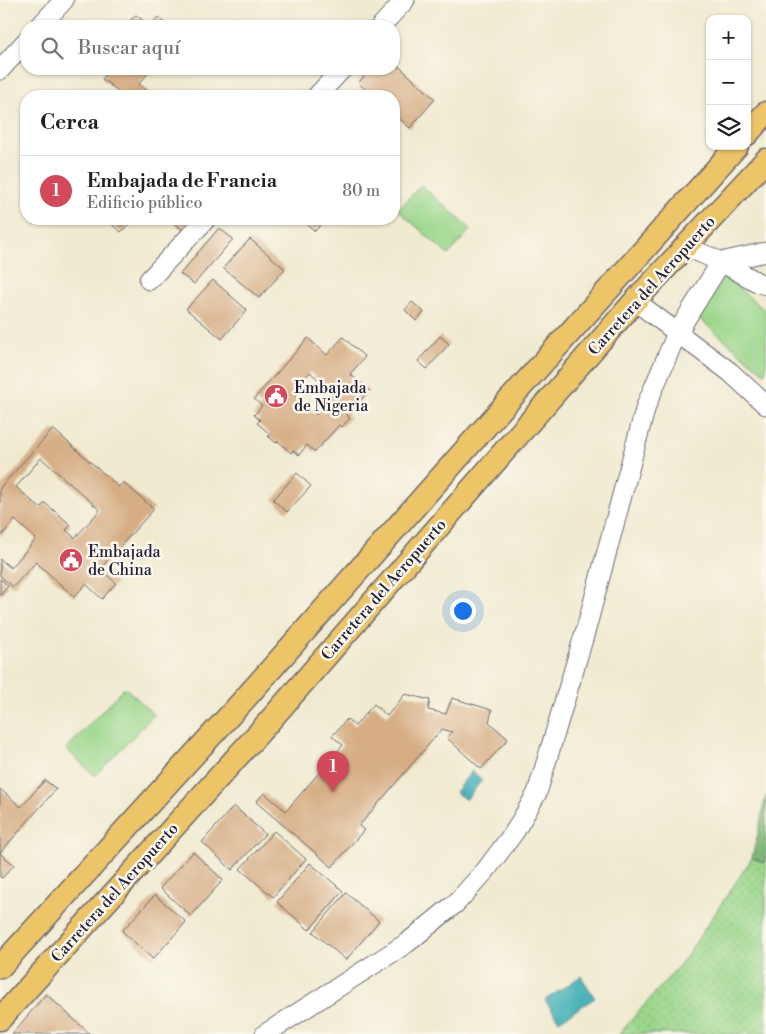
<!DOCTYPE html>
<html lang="es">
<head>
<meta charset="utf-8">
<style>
  body { margin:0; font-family:"Libre Bodoni",serif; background:#f6f6f6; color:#222 }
  .controls { position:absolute; right:15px; top:15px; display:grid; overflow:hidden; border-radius:10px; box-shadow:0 1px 4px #0004 }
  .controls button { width:45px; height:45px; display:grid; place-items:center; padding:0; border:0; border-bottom:1px solid #e0e0e0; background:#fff; color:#222; font:25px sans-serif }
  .you { position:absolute; left:462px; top:610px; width:18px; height:18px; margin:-12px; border:4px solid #fff; border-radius:50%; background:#1a73e8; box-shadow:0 0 0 8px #1a73e833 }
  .badge { display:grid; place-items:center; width:32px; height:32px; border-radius:50%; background:#d1495b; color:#fff; font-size:16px; font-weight:700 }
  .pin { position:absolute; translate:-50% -41px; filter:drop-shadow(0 1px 2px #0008) }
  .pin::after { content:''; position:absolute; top:26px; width:18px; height:15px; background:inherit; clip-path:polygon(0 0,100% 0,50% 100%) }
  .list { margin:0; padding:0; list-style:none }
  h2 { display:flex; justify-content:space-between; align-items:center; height:65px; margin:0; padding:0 20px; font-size:21px }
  h2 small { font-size:16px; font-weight:400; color:#767676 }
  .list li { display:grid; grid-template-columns:32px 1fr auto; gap:15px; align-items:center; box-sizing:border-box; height:70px; padding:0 20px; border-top:1px solid #e0e0e0 }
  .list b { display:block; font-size:19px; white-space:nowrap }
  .list p { margin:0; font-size:16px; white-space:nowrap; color:#767676 }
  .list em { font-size:16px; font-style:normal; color:#767676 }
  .icon { flex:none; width:28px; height:28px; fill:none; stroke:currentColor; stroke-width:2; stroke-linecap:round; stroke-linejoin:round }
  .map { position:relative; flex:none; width:766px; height:1034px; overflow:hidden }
  .search { position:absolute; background:#fff; box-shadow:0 1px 4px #0004; left:20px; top:20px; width:380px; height:55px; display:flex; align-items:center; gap:12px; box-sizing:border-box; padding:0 18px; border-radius:20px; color:#767676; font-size:19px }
  .panel { position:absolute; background:#fff; box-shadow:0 1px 4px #0004; left:20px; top:90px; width:380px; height:135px; border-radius:20px }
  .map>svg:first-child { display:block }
  .grass { fill:url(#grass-dots); stroke:#5e7c62 }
  .forest { fill:url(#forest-crowns); stroke:#4e6c58 }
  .pitch { fill:#9ad68a; stroke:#5e7c62 }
  .water { fill:#3cadb5; stroke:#2f6878 }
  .building { fill:#d6ad84; fill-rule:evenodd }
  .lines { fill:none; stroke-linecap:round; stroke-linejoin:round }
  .minor-casing { stroke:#6a686f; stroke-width:21 }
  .major-casing { stroke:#6a686f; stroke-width:25 }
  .minor { stroke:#fff; stroke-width:19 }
  .major { stroke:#eec469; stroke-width:22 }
  .labels { text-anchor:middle; stroke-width:5; stroke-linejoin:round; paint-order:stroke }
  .street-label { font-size:16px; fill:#22223b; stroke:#fbf7ec }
  .poi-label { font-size:16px; fill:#22223b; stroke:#fbf7ec; text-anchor:start }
</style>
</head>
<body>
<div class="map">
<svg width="766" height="1034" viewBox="0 0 766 1034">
  <defs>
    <pattern id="grass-dots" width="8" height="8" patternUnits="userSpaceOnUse" patternTransform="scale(1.25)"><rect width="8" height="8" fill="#9ad68a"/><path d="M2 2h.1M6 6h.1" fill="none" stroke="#84b778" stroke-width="1.8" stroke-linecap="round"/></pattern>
    <pattern id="forest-crowns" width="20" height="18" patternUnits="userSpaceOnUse" patternTransform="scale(1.25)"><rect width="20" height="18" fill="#7bb776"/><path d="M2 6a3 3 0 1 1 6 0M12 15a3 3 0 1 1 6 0" fill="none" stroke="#649462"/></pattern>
  </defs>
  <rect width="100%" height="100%" fill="#fbf7ec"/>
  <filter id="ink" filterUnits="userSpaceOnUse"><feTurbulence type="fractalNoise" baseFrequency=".02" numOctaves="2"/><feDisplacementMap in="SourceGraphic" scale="10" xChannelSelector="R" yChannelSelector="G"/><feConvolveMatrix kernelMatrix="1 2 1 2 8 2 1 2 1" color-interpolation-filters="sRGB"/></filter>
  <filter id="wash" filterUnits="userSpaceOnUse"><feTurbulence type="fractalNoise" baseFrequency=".0096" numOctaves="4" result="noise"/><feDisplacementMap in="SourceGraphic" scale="20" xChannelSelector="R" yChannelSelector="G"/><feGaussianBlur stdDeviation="1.12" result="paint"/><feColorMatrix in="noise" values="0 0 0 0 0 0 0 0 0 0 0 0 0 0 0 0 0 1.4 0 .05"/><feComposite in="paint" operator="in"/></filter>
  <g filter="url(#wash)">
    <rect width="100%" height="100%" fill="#f0ead0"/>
    <path class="grass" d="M752 858 766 863V1034H619L683 961Z"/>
    <path class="forest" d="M766 796V863L752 858Z"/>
    <path class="pitch" d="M421 185 471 229 448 255 398 210Z
      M719 272 766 311V371L764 373 688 309Z
      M125 687 154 715 95 776 66 749Z"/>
    <path class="water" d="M472 771 482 780 466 800 455 792Z
      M581 976 595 998 559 1021 545 1000Z"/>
    <g id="blocks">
      <path class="building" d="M136 15 150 26H125Z
        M158 17 168 26H150Z
        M394 62 435 99 410 128 394 114V96H373L358 83 371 69H394Z
        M101 69H152L139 84 153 96H113L118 91 102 79 107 73Z
        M110 219H134L121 232 108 221Z
        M169 219H206L190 236Z
        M301 219H326L315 231Z
        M219 228 233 239 194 284 180 274Z
        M250 239 285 269 259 298 223 268Z
        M213 280 247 310 222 339 186 309Z
        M412 302 424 312 416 321 405 310Z
        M440 336 449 344 427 369 418 361Z
        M343 337 365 357 350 374 369 391 347 415 350 418 342 427 339 425 315 452 307 445 299 455 293 450 291 453 278 441 276 443 268 436 270 434 257 423 260 420 254 415 262 406 254 399 308 338 327 355ZM310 372 334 394 316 415 292 393Z
        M53 429 119 487 123 482 154 509 100 569 116 583 102 599 86 584 74 597 36 562 13 587 0 576V559L11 568 36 539 15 520 0 537V488ZM41 458 100 510 75 538 66 530 71 525 45 503 40 508 16 487Z
        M297 473 311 486 287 512 273 500Z
        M0 579 8 586 0 596Z
        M405 694 430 700 428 710 446 714 452 698 492 710 489 722 508 739 481 769 447 738 452 732 442 729 359 826 364 830 332 867 256 802 264 793 286 811 343 745 332 736 347 719 355 726 374 704 387 716Z
        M45 780 56 789 0 853 14 865 2 878 0 877V789L21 807Z
        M234 806 265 834 232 870 202 842Z
        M274 831 306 859 273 897 240 869Z
        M193 852 223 880 191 916 160 888Z
        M310 863 343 891 309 930 277 902Z
        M346 893 379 921 346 960 313 932Z
        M155 895 186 922 153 959 122 931Z
        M46 994 90 1034H12Z"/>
    </g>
  </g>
  <g filter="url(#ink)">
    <use href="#blocks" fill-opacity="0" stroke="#6a686f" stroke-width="1"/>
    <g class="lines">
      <g class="minor-casing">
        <path id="minor" d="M40 26 64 0
          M381 26 405 0
          M0 70 26 41
          M317 96 342 69
          M685 246 721 262 759 283 766 285
          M149 280 206 219
          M635 301 730 372 766 405
          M265 1034 407 943 456 903 486 870 515 831 537 793 586 629 646 406 677 333 721 262 766 252"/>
      </g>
      <g class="major-casing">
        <path id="major" d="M747 134 766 113
          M0 967 241 703 504 406 737 146
          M0 1019 266 725 635 301 766 160"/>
      </g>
      <use href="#minor" class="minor"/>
      <use href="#major" class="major"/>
    </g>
  </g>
  <defs>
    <g id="civic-disc" transform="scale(1.25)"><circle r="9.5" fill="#d1495b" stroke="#fbf7ec"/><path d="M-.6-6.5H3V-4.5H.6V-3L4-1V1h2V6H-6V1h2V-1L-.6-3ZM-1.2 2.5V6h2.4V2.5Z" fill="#fff"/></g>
  </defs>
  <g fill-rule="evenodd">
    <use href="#civic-disc" x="276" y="396"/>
    <use href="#civic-disc" x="71" y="560"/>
  </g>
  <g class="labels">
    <g class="street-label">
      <text transform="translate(651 285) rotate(-48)" y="6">Carretera del Aeropuerto</text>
      <text transform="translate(383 589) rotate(-49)" y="6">Carretera del Aeropuerto</text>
      <text transform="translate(114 892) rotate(-48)" y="6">Carretera del Aeropuerto</text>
    </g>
    <g class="poi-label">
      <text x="294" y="393">Embajada<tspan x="294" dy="18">de Nigeria</tspan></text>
      <text x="88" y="557">Embajada<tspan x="88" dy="18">de China</tspan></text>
    </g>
  </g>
</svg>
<div class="controls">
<button>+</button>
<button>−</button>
<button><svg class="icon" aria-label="layers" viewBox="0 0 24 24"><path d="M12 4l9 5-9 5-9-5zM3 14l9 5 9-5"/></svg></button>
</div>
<div class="you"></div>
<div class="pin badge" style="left:333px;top:792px">1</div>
<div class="search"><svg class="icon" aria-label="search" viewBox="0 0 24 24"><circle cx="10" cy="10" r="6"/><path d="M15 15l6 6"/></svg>Buscar aquí</div>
<section class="panel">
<h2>Cerca<small></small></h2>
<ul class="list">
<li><span class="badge">1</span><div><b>Embajada de Francia</b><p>Edificio público</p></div><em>80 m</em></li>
</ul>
</section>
</div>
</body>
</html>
